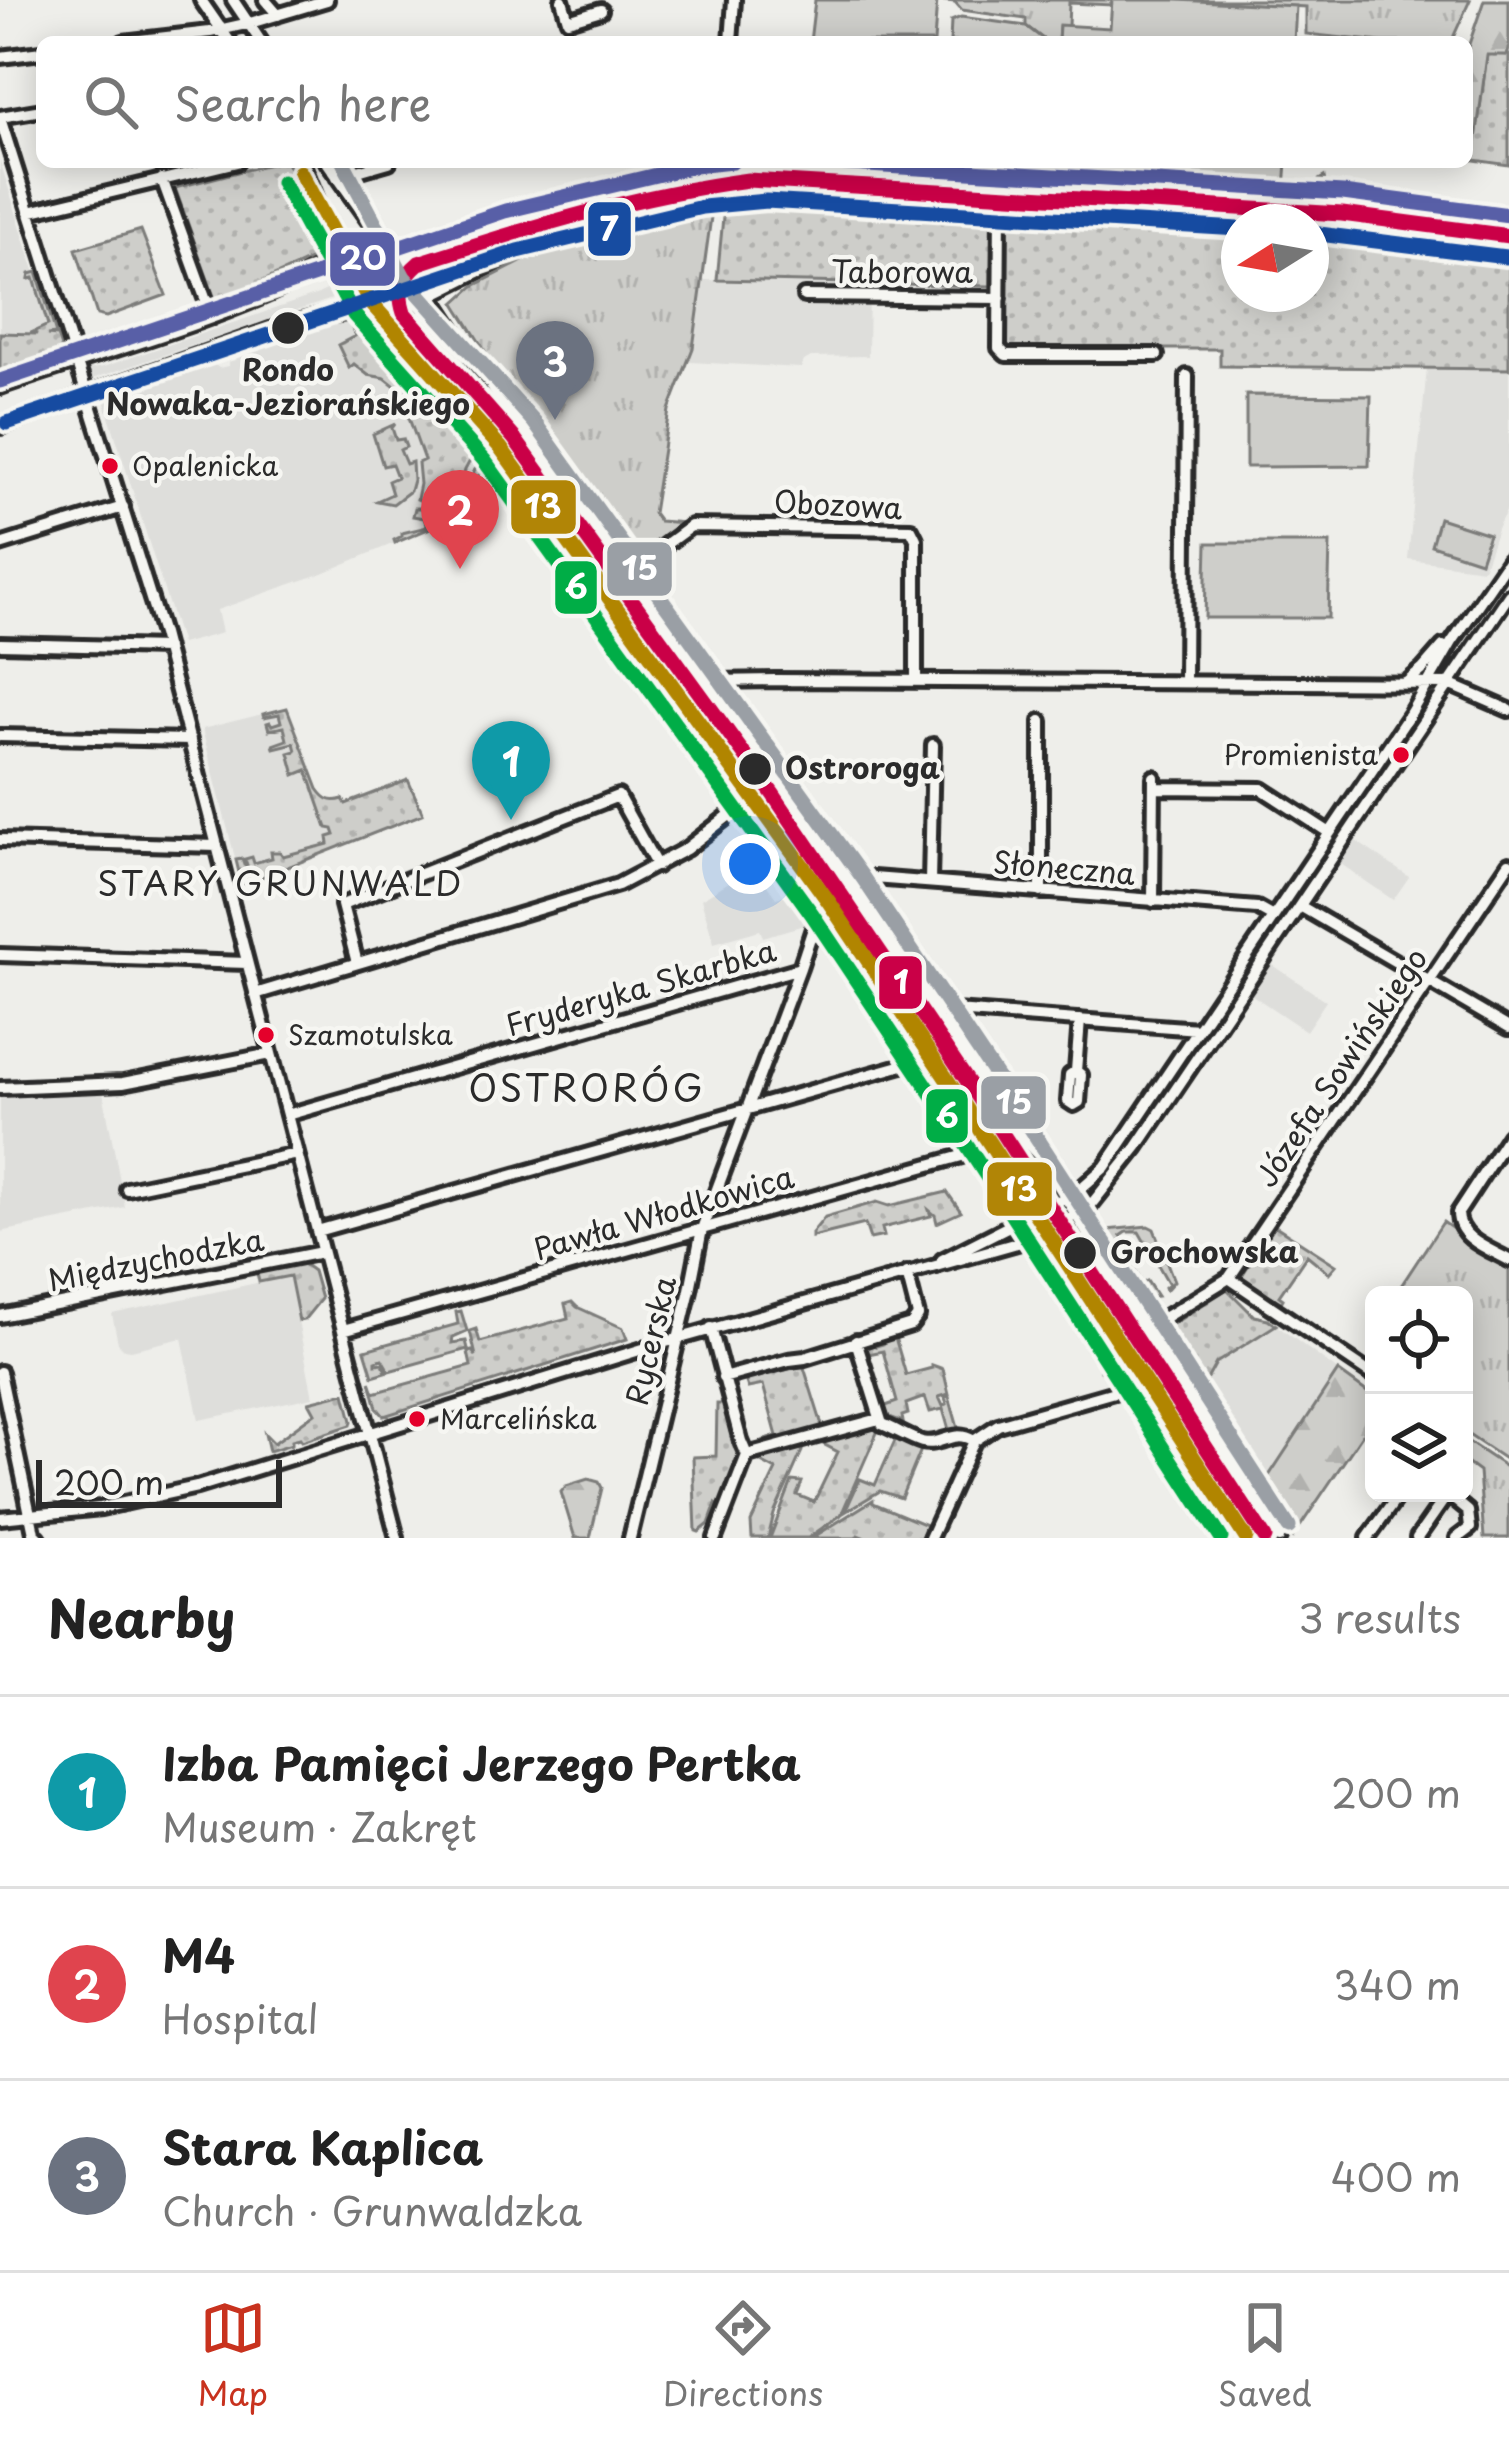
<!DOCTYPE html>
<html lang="en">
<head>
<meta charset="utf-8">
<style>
  body { margin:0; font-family:"Playpen Sans",sans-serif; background:#f2f2f2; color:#222 }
  .controls { position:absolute; right:36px; bottom:36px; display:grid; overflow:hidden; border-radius:18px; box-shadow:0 6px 30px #0003 }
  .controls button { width:108px; height:108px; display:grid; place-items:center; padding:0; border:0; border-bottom:3px solid #e0e0e0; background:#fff; color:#222; font:60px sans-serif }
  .compass { position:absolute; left:1221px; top:204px; width:108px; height:108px; border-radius:50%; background:#fff; box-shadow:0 6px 30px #0003; rotate:259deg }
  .scale { position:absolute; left:36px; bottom:30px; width:246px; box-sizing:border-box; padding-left:12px; border:6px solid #2b2b2b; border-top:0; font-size:33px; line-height:42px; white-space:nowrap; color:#2b2b2b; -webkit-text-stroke:9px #f6f6f2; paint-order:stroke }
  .you { position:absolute; left:750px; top:864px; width:42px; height:42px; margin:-30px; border:9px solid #fff; border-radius:50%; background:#1a73e8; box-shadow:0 0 0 18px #1a73e833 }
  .badge { display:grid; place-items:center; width:78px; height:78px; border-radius:50%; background:#c8321e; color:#fff; font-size:39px; font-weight:700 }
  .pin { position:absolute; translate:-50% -99px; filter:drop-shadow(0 3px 6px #0008) }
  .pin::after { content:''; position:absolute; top:63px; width:42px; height:36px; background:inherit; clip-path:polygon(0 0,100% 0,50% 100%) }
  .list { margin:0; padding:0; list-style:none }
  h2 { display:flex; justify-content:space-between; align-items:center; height:156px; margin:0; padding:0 48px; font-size:51px }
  h2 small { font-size:39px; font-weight:400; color:#767676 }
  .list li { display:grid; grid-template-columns:78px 1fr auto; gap:36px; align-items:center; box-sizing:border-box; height:192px; padding:0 48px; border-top:3px solid #e0e0e0 }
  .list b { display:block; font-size:45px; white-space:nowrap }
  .list p { margin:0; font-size:39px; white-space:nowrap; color:#767676 }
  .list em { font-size:39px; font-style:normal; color:#767676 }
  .icon { flex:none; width:66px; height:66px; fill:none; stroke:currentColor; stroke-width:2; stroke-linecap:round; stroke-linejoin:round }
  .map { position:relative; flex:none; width:1509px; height:1538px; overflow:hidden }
  .search { position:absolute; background:#fff; box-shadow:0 6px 30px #0003; left:36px; right:36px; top:36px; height:132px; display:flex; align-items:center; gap:30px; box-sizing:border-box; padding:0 42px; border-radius:18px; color:#767676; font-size:45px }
  .sheet { height:732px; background:#fff }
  nav { display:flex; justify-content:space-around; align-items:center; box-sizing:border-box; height:168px; border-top:3px solid #e0e0e0; background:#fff; font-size:33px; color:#767676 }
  nav a { display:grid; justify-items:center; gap:6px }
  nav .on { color:#c8321e }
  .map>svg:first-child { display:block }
  .built { fill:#dededb }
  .grass { fill:url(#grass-dots); stroke:#7c7c7a; stroke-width:3 }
  .forest { fill:url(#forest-firs); stroke:#7c7c7a; stroke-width:3 }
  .park { fill:url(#park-tufts); stroke:#7c7c7a; stroke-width:3 }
  .pitch { fill:#cececa; stroke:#7c7c7a; stroke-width:3 }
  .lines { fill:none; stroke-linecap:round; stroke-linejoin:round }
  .minor-casing { stroke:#2b2b2b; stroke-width:20 }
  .major-casing { stroke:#2b2b2b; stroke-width:22 }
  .minor { stroke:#f6f6f2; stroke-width:10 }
  .major { stroke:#f6f6f2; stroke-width:14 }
  .tram-1-casing { stroke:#f6f6f2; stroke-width:24 }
  .tram-2-casing { stroke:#f6f6f2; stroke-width:24 }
  .tram-3-casing { stroke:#f6f6f2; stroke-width:24 }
  .tram-4-casing { stroke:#f6f6f2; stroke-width:24 }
  .tram-5-casing { stroke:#f6f6f2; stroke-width:24 }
  .tram-6-casing { stroke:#f6f6f2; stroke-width:24 }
  .tram-1 { stroke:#ca0047; stroke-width:15 }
  .tram-2 { stroke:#b18506; stroke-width:15 }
  .tram-3 { stroke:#9a9fa5; stroke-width:15 }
  .tram-4 { stroke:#00ad46; stroke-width:15 }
  .tram-5 { stroke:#174ca1; stroke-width:15 }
  .tram-6 { stroke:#595fa7; stroke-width:15 }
  .stop-dot { fill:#2b2b2b; stroke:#f6f6f2; stroke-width:4.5 }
  .bus-dot { fill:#e4002b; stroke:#f6f6f2; stroke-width:4.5 }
  .labels { text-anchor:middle; stroke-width:9; stroke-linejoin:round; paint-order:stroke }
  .bus-label { font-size:27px; fill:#2b2b2b; stroke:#f6f6f2; text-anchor:start }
  .street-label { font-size:30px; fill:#2b2b2b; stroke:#f6f6f2 }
  .stop-label { font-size:30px; font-weight:bold; fill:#2b2b2b; stroke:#f6f6f2; text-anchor:start }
  .neighbourhood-label { font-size:33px; letter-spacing:3px; fill:#2b2b2b; stroke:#f6f6f2 }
  .quarter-label { font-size:36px; letter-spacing:3px; fill:#2b2b2b; stroke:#f6f6f2 }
  .line-badge { stroke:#f6f6f2; stroke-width:4.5 }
  .badge-label { font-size:33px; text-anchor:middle; font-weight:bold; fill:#fff }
</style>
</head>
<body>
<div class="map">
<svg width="1509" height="1538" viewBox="0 0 1509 1538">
  <defs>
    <pattern id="grass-dots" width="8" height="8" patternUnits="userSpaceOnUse" patternTransform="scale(3)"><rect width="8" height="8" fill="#cececa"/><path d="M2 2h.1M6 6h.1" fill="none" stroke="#b1b1ae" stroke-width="1.8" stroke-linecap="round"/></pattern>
    <pattern id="forest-firs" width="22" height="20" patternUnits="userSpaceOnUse" patternTransform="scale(3)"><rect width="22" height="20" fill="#cececa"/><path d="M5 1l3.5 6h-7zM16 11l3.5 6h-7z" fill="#b1b1ae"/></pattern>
    <pattern id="park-tufts" width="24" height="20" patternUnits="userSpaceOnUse" patternTransform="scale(3)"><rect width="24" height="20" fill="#cececa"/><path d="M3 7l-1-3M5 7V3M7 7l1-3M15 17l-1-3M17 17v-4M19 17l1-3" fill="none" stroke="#b1b1ae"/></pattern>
  </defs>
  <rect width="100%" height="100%" fill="#eeeeea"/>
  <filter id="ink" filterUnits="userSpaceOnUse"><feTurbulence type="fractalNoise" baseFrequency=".00833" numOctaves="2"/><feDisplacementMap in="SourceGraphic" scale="24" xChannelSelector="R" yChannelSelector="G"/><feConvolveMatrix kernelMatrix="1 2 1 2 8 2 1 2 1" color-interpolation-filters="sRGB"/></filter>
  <g filter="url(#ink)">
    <path class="built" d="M0 161 58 347 0 362Z
      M707 178 711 182 710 189 705 192 522 235 423 269 418 260 515 228 685 186Z
      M703 280 869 283 868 356 811 357 804 361 801 368 690 362Z
      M337 285 341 296 89 380 88 367 93 369 103 367 318 294Z
      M346 321 361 325 486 439 480 447 486 453 503 456 478 477 492 502 323 573 217 610 222 633 181 644 104 400 212 363 219 368 228 366V362L235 360 239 353Z
      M426 328 516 428 686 663 678 669 517 445 421 332Z
      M1427 368 1509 369V506L1498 526 1483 569 1408 559Z
      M287 708 339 847 242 885 202 729Z
      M1353 839 1409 877 1393 900 1338 862Z
      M833 865 940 1027 932 1032 822 873Z
      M754 867 776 898 814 887 804 925 763 937 760 930 714 943 701 899Z
      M1270 963 1326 1001 1306 1031 1249 993Z
      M944 1032 1044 1183 1037 1189 936 1038Z
      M103 1092 125 1207 0 1232V1096Z
      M1077 1240 1101 1277 1104 1276 1128 1310 1263 1521 1267 1533 1264 1538 1120 1321 1075 1242Z
      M289 1276 313 1397 199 1420 182 1338 131 1350 124 1349 118 1343 112 1314Z
      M1276 1325 1338 1371 1266 1481 1204 1386 1216 1363Z"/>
    <path class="grass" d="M1487 54 1509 55V165L1467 159V146H1475Z
      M277 162H286L292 171 319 244V253L314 258 216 302 175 188Z
      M1324 177 1325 183 1509 209V214L1478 211 1509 218 1318 194 1332 192 1318 190 1319 180Z
      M775 203 987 215 992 221 991 286 717 280 724 207Z
      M1013 217 1239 230V294H1311V234L1355 237 1509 259V369L1220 366V349H1011L1005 344 1007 222Z
      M141 230 166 295 106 317 97 315 76 249Z
      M37 272 56 334 47 335 57 336 62 350 52 358 0 374V333L37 334 33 332 48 325 34 278 29 279 30 274Z
      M350 324 361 328 482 438 465 470 458 495 453 499 424 502 417 499 420 484 418 463 424 460 401 396 394 385 385 378 368 375 354 364 349 368 338 345 355 336Z
      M395 424 392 428 396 440 403 439 406 447 400 450 406 464 412 462 413 480 410 491 393 504 377 501 392 494 388 481 397 477 392 464 383 466 373 434Z
      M495 444 517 472 503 457 478 476 492 502 395 543 394 540 402 536V533L427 527 424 518 413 516 415 508H451L465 500 474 471Z
      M287 708 318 789C325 799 331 803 343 799L346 804 408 780 423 814 242 885 236 860 242 859 244 865H247L245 859 252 857 254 863 272 858 271 852H280L283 856 329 844 328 837 335 835 333 829 327 828 307 770 295 775 289 753 296 751 294 743 274 748 273 745 287 740 284 727 269 730 267 723 270 722 272 725 281 722 279 714 264 717 263 714Z
      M1292 895 1298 899 1122 1161 1093 1196 1089 1191 1121 1156 1142 1119Z
      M947 1192 961 1212 937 1223 935 1215 929 1210 931 1216 882 1228 884 1236 870 1239 865 1224 812 1237V1233L825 1217 877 1202 889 1206Z
      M1274 1225 1336 1265 1329 1273 1307 1255 1279 1296 1283 1299 1279 1306 1241 1277Z
      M1148 1226 1154 1229 1174 1281 1166 1290 1165 1287 1169 1284 1139 1232H1127L1121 1236 1135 1259 1131 1263 1143 1283 1147 1281 1157 1296 1143 1298 1118 1258 1106 1230Z
      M302 1263 313 1271 321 1299 304 1320 299 1321 290 1276 259 1282 257 1273Z
      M1062 1272H1067L1126 1355 1116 1382 1112 1383 1100 1371 1111 1363 1055 1275Z
      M1227 1289 1254 1316 1268 1319 1276 1325 1216 1363 1204 1385 1266 1481 1261 1488 1162 1331Z
      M572 1302 577 1307 623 1328 627 1339 384 1416 377 1408 370 1381 374 1393 471 1366 468 1352 472 1351 476 1356 470 1331 476 1329 480 1342 568 1318 565 1304Z
      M461 1311 467 1331 453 1337 452 1343 466 1341 468 1349 389 1371 382 1359 376 1361V1364L383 1363 386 1372 373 1376 365 1350 458 1324 456 1312Z
      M894 1334 906 1375 932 1368V1365L943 1369 949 1394 939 1397 943 1406 947 1404 945 1397 949 1396 958 1428 949 1430 943 1409 930 1412 925 1397 906 1404 908 1414 902 1416 903 1422 892 1418V1425L886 1422 883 1407 897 1402 883 1351 868 1354 864 1346 875 1340 876 1346 883 1344 882 1338Z
      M802 1361 822 1425 821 1432 820 1429 763 1445 762 1441 777 1436 763 1385 748 1388 744 1376 753 1373 755 1377 762 1375 763 1370 767 1374 799 1367 797 1362Z
      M345 1393 352 1421 351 1425 302 1441 300 1438 292 1440V1444L269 1451 265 1434 274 1443 315 1413 309 1402Z
      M717 1404H729L732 1418 728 1423 734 1447 739 1444 742 1453 722 1509 716 1504 709 1524 699 1532 696 1531 693 1457 716 1456Z
      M875 1426 879 1428 841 1515 808 1538H770L792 1481 802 1482 797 1495 814 1502 838 1452 823 1444 826 1436 838 1433 842 1437Z
      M898 1434 923 1445 901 1498 880 1491 845 1512 860 1479 875 1485Z
      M790 1448H802V1451L774 1514 768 1538H752L751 1522 776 1470 761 1462 763 1455 784 1452Z
      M873 1500V1503L926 1525 921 1538H865L858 1535 856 1538H812Z"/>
    <path class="forest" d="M1484 0H1509V50L1507 55H1487L1475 147 1467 146V50Z
      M1338 1371 1374 1397V1417L1293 1537 1261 1488Z
      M588 1479 599 1482 602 1488 590 1538H575L561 1492 566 1486Z"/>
    <path class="park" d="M937 0H1112V5L1069 3 1068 26H1059L1058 42H1043V39L1026 26V19L962 10 955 2Z
      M1177 0H1470L1451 42H1382L1306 34V7Z
      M715 208 711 217 693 348 669 410 653 513 659 521 685 523 642 552 625 547 502 378 455 303 474 286 550 247Z
      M1443 1222 1453 1229 1463 1242 1509 1269V1462L1464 1432V1295H1395Z
      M1464 1439 1509 1469V1538H1484L1479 1472 1464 1461Z"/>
    <path class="pitch" d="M815 0H937L934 42H810Z
      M1112 0H1177L1296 6 1294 42H1058L1059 25 1110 28Z
      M961 17 1026 26 1043 39V42H950L951 21Z
      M1050 162H1287L1285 188 1050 174Z
      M1246 395 1371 396 1369 466 1246 467Z
      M1439 518 1489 534 1480 561 1431 545Z
      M1207 543H1330L1328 618H1205Z"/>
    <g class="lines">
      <g class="minor-casing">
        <path id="minor" d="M201 0 230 42
          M233 0 261 42
          M265 0 278 15
          M562 0 568 20 601 10
          M123 42 210 32 250 23 327 0
          M731 42 734 0
          M0 57 42 52
          M0 117 42 110
          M0 118 162 634 397 1538
          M302 162 330 232 343 284
          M327 162 385 244
          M337 177 389 162
          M162 179 212 317
          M718 198 719 162
          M1000 207 999 348 1006 355H1157
          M29 212 237 162
          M415 267C437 310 469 348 494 390L838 865 1010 1123 1044 1162 1165 1361 1279 1538
          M804 296 1000 298
          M366 311 392 331 494 427 546 493 846 911 978 1108 1062 1246 1129 1339 1257 1538
          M0 545 123 507
          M627 573 691 526 911 529 916 539V681
          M0 644 166 648
          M1185 682 1187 376
          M1406 683 1422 670 1443 646
          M707 685 714 681 775 680 1449 684 1509 710
          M0 736 190 740
          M1154 788 1262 789 1330 833
          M0 840 217 846
          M930 882 933 745
          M850 884 859 879 873 878 1257 908 1273 917
          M1041 892V721
          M1153 901 1154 777
          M1300 906 1509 1028
          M0 955 247 963
          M357 963 342 905 618 796 657 866
          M255 994 618 885 686 849 759 792
          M938 1015 955 1011 1198 1029
          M0 1088 123 1083 271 1054
          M1074 1105 1068 1101 1070 1075 1076 1071 1080 1020
          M1074 1105 1079 1102 1081 1075 1076 1071
          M287 1115 800 968
          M1509 1135 1458 1213C1458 1239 1489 1249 1509 1260
          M127 1189 297 1154
          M317 1231 942 1054
          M942 1260 1078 1191 1105 1167 1410 714 1452 642 1509 559
          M1229 1278 1374 1376
          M0 1316 322 1252
          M711 1328 741 1441 747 1455 715 1538
          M1146 1329 1229 1278 1509 863
          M343 1330 990 1148 998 1143
          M856 1341 882 1424C895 1429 909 1438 922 1442 942 1447 952 1428 974 1441
          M0 1372 34 1533 39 1538
          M723 1378 789 1360 805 1358 911 1325 918 1316 907 1273
          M747 1455 879 1419
          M0 1518 101 1508 197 1487 659 1344 1035 1238 1090 1206 1137 1147 1509 595
          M630 1538 690 1290 702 1229 800 968 827 886
          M930 1538 974 1441 998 1425 1139 1385 1154 1378
          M1368 1538 1400 1493
          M1417 1538 1445 1498 1451 1497 1468 1511 1470 1528 1457 1538"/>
      </g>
      <g class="major-casing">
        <path id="major" d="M1311 226 1357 229 1509 250
          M396 248 688 176 731 168 758 167 1357 202 1509 223
          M382 311 408 305 532 243 575 229 718 198 795 196 1248 222
          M0 386C121 344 246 315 356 248 360 247 363 245 367 244 433 237 427 318 363 310L345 287 348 265 365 245
          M0 426 279 328 331 314 363 310"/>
      </g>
      <use href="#minor" class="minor"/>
      <use href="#major" class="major"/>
      <g class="tram-1-casing">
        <path id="tram-1" d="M1265 1538 987 1110 773 794 514 438 404 313C397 292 402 277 419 263 527 228 635 195 748 180L1342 214 1509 236"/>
      </g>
      <g class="tram-2-casing">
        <path id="tram-2" d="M300 172 370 302 500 447 829 902 990 1144 1246 1538"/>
      </g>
      <g class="tram-3-casing">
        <path id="tram-3" d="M343 162 404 277 534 422 863 878 1026 1121 1289 1527"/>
      </g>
      <g class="tram-4-casing">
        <path id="tram-4" d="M282 182 354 315 484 460 812 914 973 1155 1221 1538"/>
      </g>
      <g class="tram-5-casing">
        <path id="tram-5" d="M1311 233 1506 257
          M7 423 518 251 702 207 766 201 1239 229"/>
      </g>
      <g class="tram-6-casing">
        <path id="tram-6" d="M817 162 1343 193 1509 215
          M0 381 505 211 694 166 732 162"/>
      </g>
      <use href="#tram-1" class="tram-1"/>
      <use href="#tram-2" class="tram-2"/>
      <use href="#tram-3" class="tram-3"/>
      <use href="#tram-4" class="tram-4"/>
      <use href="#tram-5" class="tram-5"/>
      <use href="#tram-6" class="tram-6"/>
    </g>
  </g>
  <g class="stop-dot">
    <circle cx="288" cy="328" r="18"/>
    <circle cx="755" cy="769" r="18"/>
    <circle cx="1080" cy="1253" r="18"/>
  </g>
  <g class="bus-dot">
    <circle cx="110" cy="466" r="10"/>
    <circle cx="1401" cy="755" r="10"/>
    <circle cx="266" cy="1035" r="10"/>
    <circle cx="417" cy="1419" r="10"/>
  </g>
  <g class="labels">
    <g class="bus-label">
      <text x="132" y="476">Opalenicka</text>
      <text x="1378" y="765" text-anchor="end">Promienista</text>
      <text x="288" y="1045">Szamotulska</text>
      <text x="440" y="1429">Marcelińska</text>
    </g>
    <g class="street-label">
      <text x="902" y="283">Taborowa</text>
      <text transform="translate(838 506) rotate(3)" y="10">Obozowa</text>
      <text transform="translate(1064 869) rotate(5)" y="10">Słoneczna</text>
      <text transform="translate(641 989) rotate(-16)" y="10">Fryderyka Skarbka</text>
      <text transform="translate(1342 1068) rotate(-56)" y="10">Józefa Sowińskiego</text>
      <text transform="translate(664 1214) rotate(-16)" y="10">Pawła Włodkowica</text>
      <text transform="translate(156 1261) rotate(-11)" y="10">Międzychodzka</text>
      <text transform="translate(652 1341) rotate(-77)" y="10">Rycerska</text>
    </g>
    <g class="stop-label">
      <text x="288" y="381" text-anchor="middle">Rondo<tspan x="288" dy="34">Nowaka-Jeziorańskiego</tspan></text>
      <text x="785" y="779">Ostroroga</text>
      <text x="1110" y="1263">Grochowska</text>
    </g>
    <g class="neighbourhood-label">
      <text x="281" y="896">STARY GRUNWALD</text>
    </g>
    <g class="quarter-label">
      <text x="587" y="1102">OSTRORÓG</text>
    </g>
  </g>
  <g class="line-badge">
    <rect x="586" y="200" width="47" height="58" rx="12" fill="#174ca1"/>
    <rect x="328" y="230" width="69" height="58" rx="12" fill="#595fa7"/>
    <rect x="509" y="478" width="69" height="58" rx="12" fill="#b18506"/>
    <rect x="605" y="540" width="69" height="58" rx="12" fill="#9a9fa5"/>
    <rect x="553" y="559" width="46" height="57" rx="12" fill="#00ad46"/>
    <rect x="877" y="954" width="47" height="57" rx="12" fill="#ca0047"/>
    <rect x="979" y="1074" width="69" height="57" rx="12" fill="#9a9fa5"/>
    <rect x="924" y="1087" width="46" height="58" rx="12" fill="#00ad46"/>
    <rect x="985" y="1160" width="69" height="58" rx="12" fill="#b18506"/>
  </g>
  <g class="badge-label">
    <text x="609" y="241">7</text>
    <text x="363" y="270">20</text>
    <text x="543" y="518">13</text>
    <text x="640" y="580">15</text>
    <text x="576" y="599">6</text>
    <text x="901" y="994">1</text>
    <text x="1014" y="1114">15</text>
    <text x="947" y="1128">6</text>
    <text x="1019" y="1201">13</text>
  </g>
</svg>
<div class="controls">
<button><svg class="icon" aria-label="locate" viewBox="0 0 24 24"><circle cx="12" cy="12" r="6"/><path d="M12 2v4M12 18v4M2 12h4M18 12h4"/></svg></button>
<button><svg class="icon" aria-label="layers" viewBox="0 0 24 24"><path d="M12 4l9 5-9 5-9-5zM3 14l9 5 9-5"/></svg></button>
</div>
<svg class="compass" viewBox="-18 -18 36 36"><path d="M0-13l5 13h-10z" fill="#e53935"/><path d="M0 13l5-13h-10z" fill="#767676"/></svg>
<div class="scale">200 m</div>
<div class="you"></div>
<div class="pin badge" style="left:511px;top:820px;background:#0f9aa8">1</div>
<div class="pin badge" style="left:460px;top:569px;background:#e0444e">2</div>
<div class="pin badge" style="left:555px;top:420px;background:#6b7280">3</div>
<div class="search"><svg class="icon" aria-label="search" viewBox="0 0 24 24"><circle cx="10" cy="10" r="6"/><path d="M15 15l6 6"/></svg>Search here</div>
</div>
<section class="sheet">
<h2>Nearby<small>3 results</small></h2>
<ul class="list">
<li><span class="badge" style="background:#0f9aa8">1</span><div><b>Izba Pamięci Jerzego Pertka</b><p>Museum · Zakręt</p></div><em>200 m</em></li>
<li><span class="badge" style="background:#e0444e">2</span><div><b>M4</b><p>Hospital</p></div><em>340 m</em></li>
<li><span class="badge" style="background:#6b7280">3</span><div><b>Stara Kaplica</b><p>Church · Grunwaldzka</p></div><em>400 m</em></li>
</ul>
</section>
<nav>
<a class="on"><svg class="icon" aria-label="map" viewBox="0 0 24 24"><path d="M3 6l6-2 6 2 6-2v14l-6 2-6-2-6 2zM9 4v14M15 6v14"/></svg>Map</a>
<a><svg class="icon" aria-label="directions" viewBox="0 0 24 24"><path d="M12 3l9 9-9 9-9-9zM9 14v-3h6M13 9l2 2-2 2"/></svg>Directions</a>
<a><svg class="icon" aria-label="saved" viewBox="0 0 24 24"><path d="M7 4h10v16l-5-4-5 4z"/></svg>Saved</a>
</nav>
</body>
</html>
